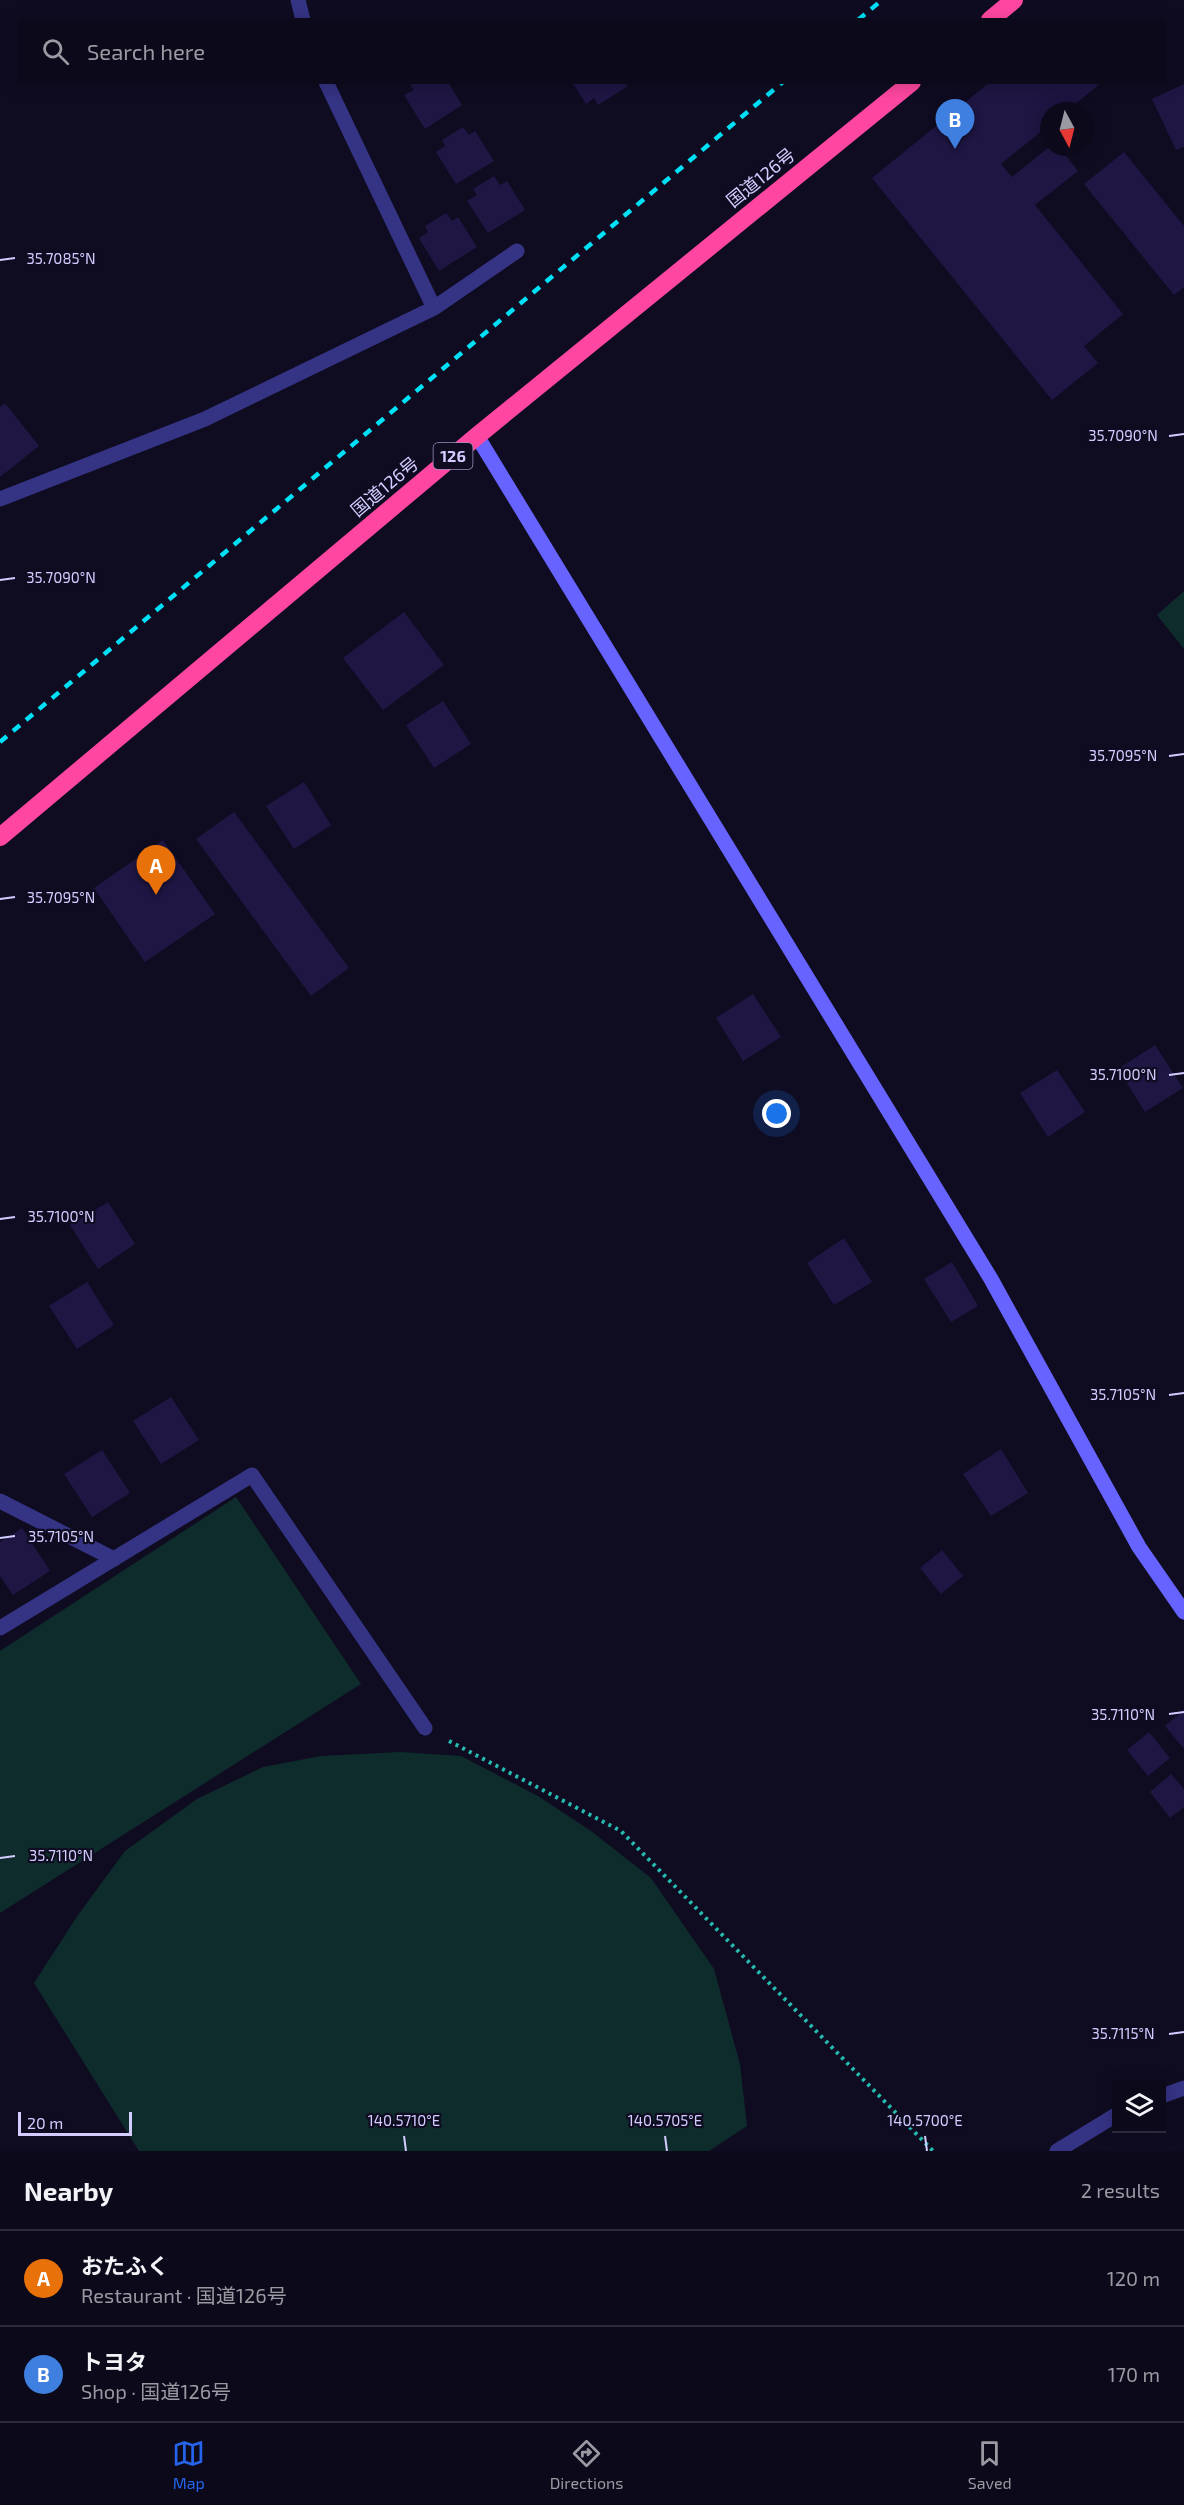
<!DOCTYPE html>
<html lang="en">
<head>
<meta charset="utf-8">
<style>
  body { margin:0; font-family:"Exo 2","Noto Sans JP",sans-serif; background:#191727; color:#f1f3f6 }
  .controls { position:absolute; right:18px; bottom:18px; display:grid; overflow:hidden; border-radius:0px; box-shadow:0 3px 15px #0003 }
  .controls button { width:54px; height:54px; display:grid; place-items:center; padding:0; border:0; border-bottom:2px solid #2b2a39; background:#0b091a; color:#f1f3f6; font:30px sans-serif }
  .compass { position:absolute; left:1040px; top:102px; width:54px; height:54px; border-radius:50%; background:#0b091a; box-shadow:0 3px 15px #0003; rotate:173deg }
  .scale { position:absolute; left:18px; bottom:15px; width:114px; box-sizing:border-box; padding-left:6px; border:3px solid #d2ccff; border-top:0; font-size:16px; line-height:21px; white-space:nowrap; color:#d2ccff; -webkit-text-stroke:4px #0f0c22; paint-order:stroke }
  .you { position:absolute; left:777px; top:1114px; width:21px; height:21px; margin:-15px; border:4px solid #fff; border-radius:50%; background:#1a73e8; box-shadow:0 0 0 9px #1a73e833 }
  .badge { display:grid; place-items:center; width:39px; height:39px; border-radius:50%; background:#2563eb; color:#fff; font-size:20px; font-weight:700 }
  .pin { position:absolute; translate:-50% -50px; filter:drop-shadow(0 2px 3px #0008) }
  .pin::after { content:''; position:absolute; top:32px; width:21px; height:18px; background:inherit; clip-path:polygon(0 0,100% 0,50% 100%) }
  .list { margin:0; padding:0; list-style:none }
  h2 { display:flex; justify-content:space-between; align-items:center; height:78px; margin:0; padding:0 24px; font-size:26px }
  h2 small { font-size:20px; font-weight:400; color:#9a9aa2 }
  .list li { display:grid; grid-template-columns:39px 1fr auto; gap:18px; align-items:center; box-sizing:border-box; height:96px; padding:0 24px; border-top:2px solid #2b2a39 }
  .list b { display:block; font-size:22px; white-space:nowrap }
  .list p { margin:0; font-size:20px; white-space:nowrap; color:#9a9aa2 }
  .list em { font-size:20px; font-style:normal; color:#9a9aa2 }
  .icon { flex:none; width:33px; height:33px; fill:none; stroke:currentColor; stroke-width:2; stroke-linecap:round; stroke-linejoin:round }
  .map { position:relative; flex:none; width:1184px; height:2151px; overflow:hidden }
  .search { position:absolute; background:#0b091a; box-shadow:0 3px 15px #0003; left:18px; right:18px; top:18px; height:66px; display:flex; align-items:center; gap:15px; box-sizing:border-box; padding:0 21px; border-radius:0px; color:#9a9aa2; font-size:22px }
  .sheet { height:270px; background:#0b091a }
  nav { display:flex; justify-content:space-around; align-items:center; box-sizing:border-box; height:84px; border-top:2px solid #2b2a39; background:#0b091a; font-size:16px; color:#9a9aa2 }
  nav a { display:grid; justify-items:center; gap:3px }
  nav .on { color:#2563eb }
  .map>svg:first-child { display:block }
  .green { fill:#0e2c2b }
  .building { fill:#1f1644 }
  .lines { fill:none; stroke-linecap:round; stroke-linejoin:round }
  .path { stroke:#25bbb0; stroke-width:4; stroke-dasharray:3 4.5; stroke-linecap:butt }
  .lane { stroke:#353384; stroke-width:15 }
  .street { stroke:#353384; stroke-width:15 }
  .secondary { stroke:#6663ff; stroke-width:15 }
  .highway { stroke:#ff47a1; stroke-width:18 }
  .rail { stroke:#00e0f7; stroke-width:4.5; stroke-dasharray:9 8; stroke-linecap:butt }
  .ticks { fill:none; stroke:#d2ccff; stroke-width:2 }
  .labels { text-anchor:middle; stroke-width:4.5; stroke-linejoin:round; paint-order:stroke }
  .shield { fill:#0f0c22; stroke:#9892bd; stroke-width:1.5 }
  .shield-label { font-size:16px; font-weight:bold; fill:#d2ccff }
  .street-label { font-size:18px; fill:#d2ccff; stroke:#0f0c22 }
  .ticks-label { font-size:15px; text-anchor:middle; fill:#d2ccff; stroke:#0f0c22; stroke-width:4.5; stroke-linejoin:round; paint-order:stroke }
</style>
</head>
<body>
<div class="map">
<svg width="1184" height="2151" viewBox="0 0 1184 2151">
  <rect width="100%" height="100%" fill="#0f0c22"/>
  <path class="green" d="M1184 591V649L1157 615Z
    M236 1497 361 1684 0 1913V1651Z
    M400 1752 461 1756 538 1796 591 1831 651 1878 714 1969 740 2064 747 2126 709 2151H139L34 1983 78 1915 125 1851 197 1799 263 1767 321 1756Z"/>
  <path class="building" d="M413 82H448L462 105 425 129 404 95 414 90 410 85Z
    M572 82H625L628 86 598 105 594 98 586 104Z
    M990 82H1102L1067 111H1049V125L1001 164 1012 177 1049 147H1059L1078 171 1035 205 1123 314 1084 346 1098 363 1052 400 872 178Z
    M1184 84V147L1176 150 1152 99Z
    M463 127 469 135 475 131 494 161 456 184 436 152 445 146 442 140Z
    M1124 152 1184 226V287L1174 295 1084 184Z
    M494 176 500 185 507 181 525 210 488 233 467 201 477 195 473 189Z
    M446 213 452 221 458 217 477 247 439 271 419 238 428 232 425 226Z
    M5 403 39 446 0 477V407Z
    M404 612 444 665 383 710 343 658Z
    M443 701 471 744 434 768 406 725Z
    M304 782 331 825 294 849 266 806Z
    M234 812 349 968 311 996 196 839Z
    M163 840 215 914 145 962 94 888Z
    M753 994 781 1037 743 1061 716 1018Z
    M1155 1045 1183 1088 1145 1112 1118 1069Z
    M1057 1070 1085 1112 1048 1137 1020 1093Z
    M108 1202 135 1244 98 1269 70 1225Z
    M844 1238 872 1282 834 1305 807 1263Z
    M952 1262 978 1306 951 1322 924 1279Z
    M87 1282 114 1325 77 1349 49 1306Z
    M171 1397 199 1440 161 1464 133 1421Z
    M1001 1449 1028 1493 991 1516 963 1474Z
    M102 1450 130 1493 92 1517 64 1474Z
    M22 1528 50 1571 13 1595 0 1576V1542Z
    M942 1550 963 1576 941 1594 920 1568Z
    M1184 1710V1749L1165 1726Z
    M1149 1732 1170 1758 1148 1776 1127 1750Z
    M1171 1774 1184 1789V1807L1170 1818 1150 1792Z"/>
  <g class="lines">
    <path class="path" d="M449 1741 621 1831 933 2151"/>
    <path class="lane" d="M0 1501 114 1559"/>
    <path class="street" d="M298 0 303 20
      M326 82 434 308
      M0 499 205 419 434 308 517 251
      M0 1628 252 1475 425 1728
      M1162 2096 1184 2088
      M1057 2151 1116 2115"/>
    <path class="secondary" d="M477 436 991 1279 1139 1547 1184 1612"/>
    <path class="highway" d="M990 20 1014 0
      M0 837 477 436 912 82"/>
    <path class="rail" d="M858 20 882 0
      M0 742 783 82"/>
  </g>
  <path class="ticks" d="M0 260 15 258M1169 436 1184 434M0 580 15 578M1169 756 1184 754M0 899 15 897M1169 1075 1184 1073M0 1219 15 1217M1169 1395 1184 1393M0 1538 15 1536M1169 1714 1184 1712M0 1858 15 1856M1169 2034 1184 2032M404 2136 406 2151M665 2136 667 2151M925 2136 927 2151"/>
  <g class="labels">
    <rect class="shield" x="433.5" y="443" width="39" height="26" rx="4.5"/>
    <g class="shield-label">
      <text x="453" y="462">126</text>
    </g>
    <g class="street-label">
      <text transform="translate(761 178) rotate(-39)" y="6">国道126号</text>
      <text transform="translate(385 487) rotate(-40)" y="6">国道126号</text>
    </g>
  </g>
  <g class="ticks-label">
    <text x="61" y="264">35.7085°N</text>
    <text x="1123" y="441">35.7090°N</text>
    <text x="61" y="583">35.7090°N</text>
    <text x="1123" y="761">35.7095°N</text>
    <text x="61" y="903">35.7095°N</text>
    <text x="1123" y="1080">35.7100°N</text>
    <text x="61" y="1222">35.7100°N</text>
    <text x="1123" y="1400">35.7105°N</text>
    <text x="61" y="1542">35.7105°N</text>
    <text x="1123" y="1720">35.7110°N</text>
    <text x="61" y="1861">35.7110°N</text>
    <text x="1123" y="2039">35.7115°N</text>
    <text x="404" y="2126">140.5710°E</text>
    <text x="665" y="2126">140.5705°E</text>
    <text x="925" y="2126">140.5700°E</text>
  </g>
</svg>
<div class="controls">
<button><svg class="icon" aria-label="layers" viewBox="0 0 24 24"><path d="M12 4l9 5-9 5-9-5zM3 14l9 5 9-5"/></svg></button>
</div>
<svg class="compass" viewBox="-18 -18 36 36"><path d="M0-13l5 13h-10z" fill="#e53935"/><path d="M0 13l5-13h-10z" fill="#9a9aa2"/></svg>
<div class="scale">20 m</div>
<div class="you"></div>
<div class="pin badge" style="left:156px;top:895px;background:#e8710a">A</div>
<div class="pin badge" style="left:955px;top:149px;background:#3f7fe0">B</div>
<div class="search"><svg class="icon" aria-label="search" viewBox="0 0 24 24"><circle cx="10" cy="10" r="6"/><path d="M15 15l6 6"/></svg>Search here</div>
</div>
<section class="sheet">
<h2>Nearby<small>2 results</small></h2>
<ul class="list">
<li><span class="badge" style="background:#e8710a">A</span><div><b>おたふく</b><p>Restaurant · 国道126号</p></div><em>120 m</em></li>
<li><span class="badge" style="background:#3f7fe0">B</span><div><b>トヨタ</b><p>Shop · 国道126号</p></div><em>170 m</em></li>
</ul>
</section>
<nav>
<a class="on"><svg class="icon" aria-label="map" viewBox="0 0 24 24"><path d="M3 6l6-2 6 2 6-2v14l-6 2-6-2-6 2zM9 4v14M15 6v14"/></svg>Map</a>
<a><svg class="icon" aria-label="directions" viewBox="0 0 24 24"><path d="M12 3l9 9-9 9-9-9zM9 14v-3h6M13 9l2 2-2 2"/></svg>Directions</a>
<a><svg class="icon" aria-label="saved" viewBox="0 0 24 24"><path d="M7 4h10v16l-5-4-5 4z"/></svg>Saved</a>
</nav>
</body>
</html>
